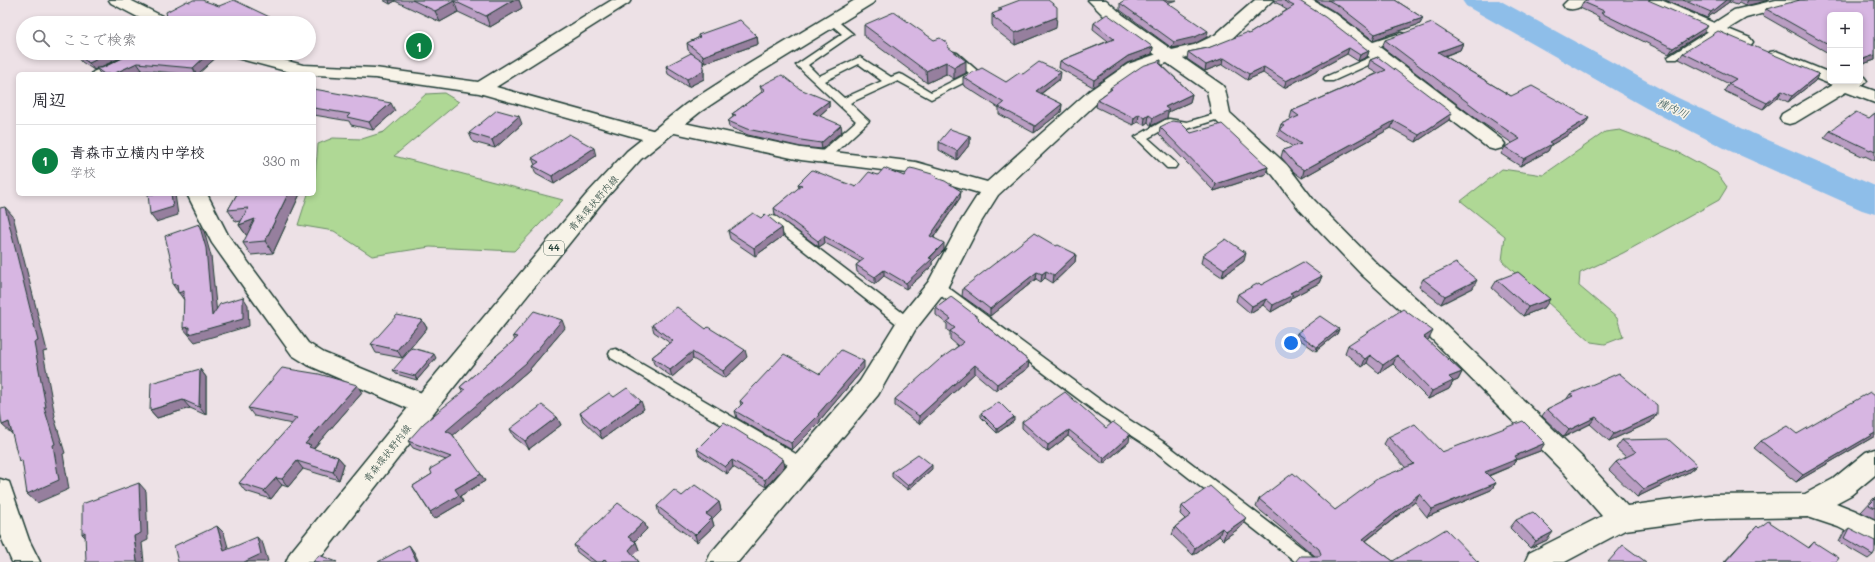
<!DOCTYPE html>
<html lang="ja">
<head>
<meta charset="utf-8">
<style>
  body { margin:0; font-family:Mali,"Klee One",sans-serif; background:#f2f2f3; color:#2b2b33 }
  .controls { position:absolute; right:12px; top:12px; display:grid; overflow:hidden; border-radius:6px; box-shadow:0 2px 6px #0003 }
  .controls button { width:36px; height:36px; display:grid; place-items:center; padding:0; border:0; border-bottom:1px solid #e1e1e2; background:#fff; color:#2b2b33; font:20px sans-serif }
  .you { position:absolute; left:1291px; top:343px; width:14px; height:14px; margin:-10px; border:3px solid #fff; border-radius:50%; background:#1a73e8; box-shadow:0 0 0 6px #1a73e833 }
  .badge { display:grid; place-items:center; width:26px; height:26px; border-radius:50%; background:#0b8043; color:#fff; font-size:13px; font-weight:700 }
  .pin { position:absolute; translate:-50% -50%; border:2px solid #fff; box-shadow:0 1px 4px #0006 }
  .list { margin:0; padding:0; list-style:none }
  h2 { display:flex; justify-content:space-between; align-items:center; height:52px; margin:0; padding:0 16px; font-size:17px }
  h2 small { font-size:13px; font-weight:400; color:#7c7c81 }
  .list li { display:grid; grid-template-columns:26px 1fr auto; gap:12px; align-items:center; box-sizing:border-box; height:72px; padding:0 16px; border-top:1px solid #e1e1e2 }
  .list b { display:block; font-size:15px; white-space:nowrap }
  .list p { margin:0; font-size:13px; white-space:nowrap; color:#7c7c81 }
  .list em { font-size:13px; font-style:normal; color:#7c7c81 }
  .icon { flex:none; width:22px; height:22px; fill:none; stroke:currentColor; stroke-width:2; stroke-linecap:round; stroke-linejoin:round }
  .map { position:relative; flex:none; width:1875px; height:562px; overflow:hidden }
  .search { position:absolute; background:#fff; box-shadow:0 2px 6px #0003; left:16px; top:16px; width:300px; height:44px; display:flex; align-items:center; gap:10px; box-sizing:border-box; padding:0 14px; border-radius:22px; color:#7c7c81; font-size:15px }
  .panel { position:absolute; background:#fff; box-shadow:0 2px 6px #0003; left:16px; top:72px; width:300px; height:124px; border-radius:6px }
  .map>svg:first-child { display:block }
  .green { fill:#afd895; stroke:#678a64 }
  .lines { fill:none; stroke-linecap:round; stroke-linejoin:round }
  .river { fill:#8ebee9; fill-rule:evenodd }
  .service-casing { stroke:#1f3d34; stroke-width:3 }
  .minor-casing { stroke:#1f3d34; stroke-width:3 }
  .tertiary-casing { stroke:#1f3d34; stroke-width:3 }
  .primary-casing { stroke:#1f3d34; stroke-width:3 }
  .service { fill:#f7f3e8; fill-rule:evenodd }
  .minor { fill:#f7f3e8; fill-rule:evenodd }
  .tertiary { fill:#f7f3e8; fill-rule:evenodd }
  .primary { fill:#f7f3e8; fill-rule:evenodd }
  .wall { fill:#b99dc2; stroke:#1f3d34 }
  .shaded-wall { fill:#967f9e; stroke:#1f3d34 }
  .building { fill:#d7b6e2; stroke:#1f3d34 }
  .labels { text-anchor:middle; stroke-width:3; stroke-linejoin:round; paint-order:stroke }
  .shield { fill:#f7f3e8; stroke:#60746a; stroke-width:1 }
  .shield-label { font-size:9px; font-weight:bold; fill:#1f3d34 }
  .street-label { font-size:10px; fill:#1f3d34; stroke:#f7f3e8 }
  .water-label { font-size:11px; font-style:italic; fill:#355758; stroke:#f7f3e8 }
</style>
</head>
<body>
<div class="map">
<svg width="1875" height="562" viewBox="0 0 1875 562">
  <rect width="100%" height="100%" fill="#ede1e6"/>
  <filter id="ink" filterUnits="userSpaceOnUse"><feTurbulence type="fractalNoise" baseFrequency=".025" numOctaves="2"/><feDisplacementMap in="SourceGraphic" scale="8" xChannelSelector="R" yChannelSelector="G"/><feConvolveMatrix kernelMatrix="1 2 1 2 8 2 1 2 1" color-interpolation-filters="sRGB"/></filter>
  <g filter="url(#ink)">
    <path class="green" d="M444 93 459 102 394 156 563 200 514 251 430 247 372 256 334 231 298 225 308 194H314C314 177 317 161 318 144L333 138 362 139 384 132 426 94Z
      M1620 130 1676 151 1717 173 1727 187 1719 200 1623 253 1580 273 1579 286 1617 318 1623 337 1605 344 1591 342 1502 261 1505 236 1461 201 1502 169 1543 175 1605 132Z"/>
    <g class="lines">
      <path class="river" d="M1462 0H1499L1670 94 1754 134 1875 186V214L1862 210 1728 150 1646 108 1466 6Z"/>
      <g class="service-casing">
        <path id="service" d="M832 18 835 19 853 34 808 65 819 76 860 57 891 77 899 74 903 75 931 92 969 73 949 57 948 55 953 52 957 53 981 74 931 99 898 81 850 103 869 121 827 160H819L817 157 819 154 856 121 796 65 842 34 827 21ZM859 64 882 81 844 98 825 81Z
          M1715 27 1720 30 1719 32 1677 59H1669L1668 57Z
          M1401 33 1405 34 1406 36 1405 38 1368 50 1363 47 1364 45Z
          M135 53H148L106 74H92L93 72Z
          M1380 53 1384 54 1385 56 1384 58 1333 81H1325L1324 79 1325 77Z
          M1221 112 1227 115 1225 117 1187 129 1170 126 1148 138 1175 162 1177 165 1175 168H1167L1135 137 1165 120 1169 119 1187 122Z
          M773 216 777 217 912 320 914 324 912 328 907 329 902 328 769 223 767 220 769 217Z
          M937 281 942 283 1111 408 1165 443 1314 557 1316 562H1296L1155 451 1101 416 932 289 930 286 932 283Z
          M616 349 808 461 811 466 808 471 803 472 798 471 611 358 609 354 611 350Z"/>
      </g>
      <g class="minor-casing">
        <path id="minor" d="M109 0H130L168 19 170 23H149L111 3Z
          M612 0H631L629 3 496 87 663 133 666 137 663 141 656 143 649 141 479 93 375 78 297 74 233 57 230 53H257L303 65 375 68 478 82Z
          M1255 0H1273L1227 43 1206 53 1183 58 1222 85 1225 89 1230 113 1287 165 1313 199 1379 266 1443 322 1584 459 1627 506 1709 495 1805 494 1833 479 1866 452 1875 449V475L1851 495 1836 503 1856 511 1875 520V546L1838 527 1808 517 1709 519 1625 530 1565 562H1525L1529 553 1602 516 1566 475 1427 334 1363 276 1299 209 1273 175 1214 119 1212 115 1207 91 1167 63 1140 72 1101 99 998 195 981 222 945 292 915 330 878 395 738 562H707L711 553 860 381 899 318 929 281 961 221 979 193 915 174 801 160 670 132 663 130 661 126 663 122 670 120 801 148 916 162 987 182 1089 91 1128 64 1163 52 1194 45 1215 35Z
          M1292 0H1312L1336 14 1502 140 1505 144 1502 148 1495 150 1488 148 1324 22 1294 3Z
          M1568 0H1587C1582 8 1574 11 1565 8L1563 5Z
          M1639 0H1661L1714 23 1734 10 1776 0H1804L1802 3 1746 18 1728 29 1750 38 1753 42 1750 46 1744 47 1641 3Z
          M1776 51 1830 73V81H1860V76L1864 77 1867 81 1861 86 1875 91V103L1846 92 1796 122 1789 124 1782 122 1780 118 1782 114 1832 85 1770 60 1767 56 1770 52Z
          M187 194H207L228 235 308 343 324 353 434 398 437 405 434 412 425 415 416 412 308 365 292 355 212 243Z
          M0 479 9 482 29 540 40 562H12L0 535Z"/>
      </g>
      <g class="tertiary-casing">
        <path id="tertiary" d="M1088 0H1106L1123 15 1175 52 1178 56 1175 60 1169 61 1163 60 1111 23Z"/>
      </g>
      <g class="primary-casing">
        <path id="primary" d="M855 0H875L873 3 759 73 700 112 641 159 600 205 434 412 317 562H286L290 553 416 398 586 195 627 151 686 104 747 65Z"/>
      </g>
      <use href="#service" class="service"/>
      <use href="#minor" class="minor"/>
      <use href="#tertiary" class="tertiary"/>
      <use href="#primary" class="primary"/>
    </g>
    <path class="wall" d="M383 0H519L522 8 490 27 458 12 440 22 395 1 390 4Z
      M1274 0H1298L1369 51 1367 57 1358 61 1347 54 1284 88 1263 73 1247 80 1223 64 1205 71 1187 59 1188 52 1208 48 1249 34 1287 10 1282 7 1283 6 1274 2Z
      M1315 0H1395L1423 18 1420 24 1373 40 1337 13Z
      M1665 0H1770L1745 6 1739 3 1737 5 1729 2 1707 18Z
      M1875 0V60L1860 65V15H1830V54L1762 15 1766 9Z
      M1583 2 1704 32 1669 54 1598 19 1599 17 1580 8Z
      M1120 3H1167L1207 37 1194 44 1172 48 1120 10Z
      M999 8 1056 28 1015 45 993 28V26L992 25V14L999 12Z
      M1094 23 1153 47 1152 54 1127 63 1093 87 1059 68 1060 61 1108 41 1093 29Z
      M864 25 934 40 948 47 966 73 954 79 946 74 927 83 864 36Z
      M698 35 757 36 758 44 705 63 703 62 704 69V79L688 87 668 74 666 66 696 57 688 50 687 43 698 38Z
      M1385 40 1463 43 1460 50 1445 56 1511 96 1585 125 1551 145 1548 151 1520 166 1501 154 1505 147 1512 143 1478 120 1382 47Z
      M133 53H221L198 74H184L142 70 133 74H100L97 69 94 70 82 62 77 55 97 68H102Z
      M1683 53 1815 81 1788 102 1778 97 1763 109 1724 91 1729 84 1679 59Z
      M1378 57 1449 120 1416 142 1391 128 1302 178 1294 172 1281 157 1283 150 1293 147 1277 136 1281 124 1292 119 1290 118 1292 111 1378 73 1368 67 1370 60Z
      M1161 60V64L1192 94 1190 102 1168 112 1167 118 1151 126 1148 122 1144 125 1138 122 1133 125 1096 107 1097 100 1110 90V88Z
      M1023 74 1060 79 1041 94 1062 104 1061 112 1034 133 999 114V108L963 85V77L1006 82Z
      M760 86 829 101V107L819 116 842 131 822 149 801 147 748 135 729 127 728 121 733 117 732 114 762 92Z
      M314 90 395 111 373 130 351 125 349 121 314 115Z
      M1875 113V161L1865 156 1864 157 1824 138 1830 131 1869 118Z
      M522 124 495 148 473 142 469 133Z
      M1160 127 1191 133 1268 167 1266 174 1214 191 1159 134Z
      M970 136V144L957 160 939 150V142Z
      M596 156 554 184 536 174 533 166 535 165 532 158Z
      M878 175 904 176 937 179 961 191 960 198 934 237 944 250 932 262V266L906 289 884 276 875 284 857 272 856 265 860 262 825 243 819 247 775 215 774 208 799 188 798 184 856 187Z
      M237 194H300L273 253 251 255 243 243 247 236 239 225 241 221 236 222 228 210Z
      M782 228 783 236 755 256 730 239 728 231Z
      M1056 246 1076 254 1075 262 1053 283 1045 278 1041 282 1036 279 990 316 962 296 963 288Z
      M1203 255 1244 261 1222 277 1201 263Z
      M1322 276 1319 283 1291 298 1290 301 1271 312 1263 305 1250 313 1236 301 1238 294 1261 285Z
      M1423 279 1473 288 1441 304 1419 287Z
      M1497 280 1545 307 1523 316 1492 288Z
      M936 308 979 320 1029 361 1028 368 996 391 975 373 919 424 895 406V399L958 346 950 339V332L947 330V324L936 315Z
      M422 320 427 328 402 358 376 353 371 344Z
      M652 325 706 329 747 357 725 378 693 359 672 377 654 364 652 357 670 343 654 332Z
      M565 328 529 370 453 435 485 481 460 496 463 502 434 519 413 486 432 474 446 460 413 448 408 441 463 392 460 387 515 340 513 336Z
      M1339 329 1337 334 1316 351 1296 337 1297 333Z
      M1429 339 1427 340 1462 372 1458 380 1453 382 1449 389 1428 399 1393 364 1379 373 1367 363 1362 367 1345 353 1348 345Z
      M436 358 417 380 396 374 393 370Z
      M864 368 820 420V422L792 450 737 418 735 411 741 405 740 401 820 374Z
      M200 369 206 377V415L190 408 157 418 150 410Z
      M362 393 313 449 338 457 344 464 339 480 303 469 288 487 282 485 271 499 245 491 239 483 292 424 254 416 248 408Z
      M1570 394 1657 414 1651 422 1609 441 1590 424 1564 437 1542 416 1547 409 1566 400Z
      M614 397 644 409 602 439 583 421 580 413Z
      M981 413 1014 421 997 433 981 417Z
      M557 417 561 425 529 449 514 437 510 429Z
      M1022 422 1106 428 1129 442 1103 464 1068 436 1047 452 1022 428Z
      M1797 434 1875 436 1796 482 1754 448 1761 441Z
      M1388 437 1442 452 1540 451 1516 460 1512 466 1489 476 1496 483 1491 490 1427 517 1415 502 1366 541 1393 561 1479 562H1295L1315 556 1256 507 1259 499 1335 510 1406 468 1384 444Z
      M1622 440 1697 465 1689 472 1637 497 1609 470 1616 462 1626 457 1616 448Z
      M697 449 785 466 766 487 733 467 727 474 699 455Z
      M932 469 908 490 892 477V472Z
      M682 496 719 502 721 510 712 519 714 526 697 542 659 514 657 506Z
      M1875 497V519L1861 512Z
      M1182 506 1246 518 1242 526 1223 540 1219 536 1193 555 1172 535 1175 527 1185 519 1180 514Z
      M1516 520 1547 540 1530 548 1510 528Z
      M644 522 647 529 635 541 636 542 639 550 633 555 639 562H590L577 552 574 545Z
      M1757 526 1759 528 1808 548 1814 542 1836 562H1724Z
      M1849 528 1873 555 1868 559 1839 542 1844 532Z"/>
    <path class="shaded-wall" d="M389 0H395V1L390 4Z
      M513 0H519L522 8 490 27 486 16Z
      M1161 0H1177L1160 5Z
      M1726 0H1730L1729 2 1707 18 1711 12Z
      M1748 0H1770L1745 6Z
      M454 1 458 12 440 22 435 11Z
      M1057 17 1056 28 1015 45V33Z
      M1423 18 1420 24 1373 40 1375 34Z
      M1708 26 1704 32 1669 54 1673 48Z
      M1208 31 1207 37 1194 44 1172 48 1174 42Z
      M757 36 758 44 705 63 703 56Z
      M1463 43 1460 50 1435 59 1438 52Z
      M1153 47 1152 54 1127 63 1093 87 1094 80 1128 56Z
      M1349 48 1347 54 1284 88 1286 81Z
      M1369 51 1367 57 1358 61 1360 55Z
      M111 53H131L94 70 89 63Z
      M209 53H221L198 74H196L193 68Z
      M1875 55V60L1860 65V60Z
      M1224 58 1223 64 1205 71 1206 65Z
      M703 61 704 69V79L688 87 687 79Z
      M966 61V73L954 79V67Z
      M946 62V74L927 83 926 71Z
      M137 63 142 70 133 74H113Z
      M1264 67 1263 73 1247 80 1249 74Z
      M1061 72 1060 79 1035 98 1036 91Z
      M1819 74 1815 81 1788 102 1792 96Z
      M1782 91 1778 97 1763 109 1767 103Z
      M1192 94 1190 102 1168 112 1167 118 1151 126 1153 118 1165 107Z
      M829 101V107L814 120 813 113Z
      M391 103 395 111 373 130 369 122Z
      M1062 104 1061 112 1034 133 1035 126Z
      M1452 113 1449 120 1416 142 1419 135Z
      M1139 114 1138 122 1133 125 1134 118Z
      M1149 115 1148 122 1144 125 1145 118Z
      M519 116 522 124 495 148 492 140Z
      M1589 118 1585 125 1551 145 1548 151 1520 166 1524 159 1549 142Z
      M1394 121 1391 128 1302 178 1304 170Z
      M841 125 842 131 822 149 821 143Z
      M970 136V144L957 160V151Z
      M594 148 596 156 554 184 552 176Z
      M1268 167 1266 174 1214 191 1216 184Z
      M961 191 960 198 930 242V236Z
      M171 194H175L178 215 156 222 150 214Z
      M288 194H300L273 253 265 241Z
      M5 207 13 216 47 351 43 352 55 416 54 417 65 453 63 454 69 489 37 503 27 494Z
      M255 219 247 236 239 225Z
      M199 224 204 231 211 256 218 324 212 316Z
      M782 228 783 236 755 256 754 248Z
      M824 236 825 243 819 247 818 241Z
      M944 243V250L932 262V266L906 289V283Z
      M1246 253 1244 261 1222 277 1224 269Z
      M1076 254 1075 262 1053 283 1054 275Z
      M884 270V276L875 284V277Z
      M1046 271 1045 278 1041 282 1042 274Z
      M1037 272 1036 279 990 316V309Z
      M1322 276 1319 283 1291 298 1290 301 1271 312 1273 305 1290 293Z
      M1477 280 1473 288 1441 304 1445 296Z
      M177 284 184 291V300L173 285Z
      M243 297 248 305 249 326 195 342 183 328 189 327 194 333Z
      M1266 299 1263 305 1250 313 1252 306Z
      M1550 299 1545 307 1523 316 1528 307Z
      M422 320 427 328 402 358 397 350Z
      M562 320 565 328 529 370 450 438 446 431Z
      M1339 329 1337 334 1316 351 1317 347Z
      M1433 331 1429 339 1420 345 1424 337Z
      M745 350 747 357 725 378 723 371Z
      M692 352 693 359 672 377 670 370Z
      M434 354 436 358 417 380 415 376Z
      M1370 355 1367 363 1362 367 1365 359Z
      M1397 355 1393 364 1379 373 1383 365Z
      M864 361V368L820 420V422L792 450 791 443 818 414Z
      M1029 361 1028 368 996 391 997 384Z
      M975 365V373L919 424V416Z
      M200 369 206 377V415L199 407Z
      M1462 372 1458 380 1453 382 1449 389 1428 399 1432 391 1449 377Z
      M357 385 362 393 313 449 315 455 305 444Z
      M183 400 190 408 157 418 150 410Z
      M641 401 644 409 602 439 599 431Z
      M1657 414 1651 422 1609 441 1614 434Z
      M557 417 561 425 529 449 525 441Z
      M1014 417V421L997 433V429Z
      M1596 417 1590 424 1564 437 1569 430Z
      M9 422 12 434 2 425Z
      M1069 430 1068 436 1047 452 1048 445Z
      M1875 433V436L1796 482 1803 475Z
      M1130 435 1129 442 1103 464 1104 458Z
      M1545 443 1540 451 1516 460 1512 466 1480 479 1485 472 1515 456Z
      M338 457 344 464 339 480 333 472Z
      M783 459 785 466 766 487 765 480Z
      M732 460 733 467 727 474 725 467Z
      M297 461 303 469 288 487 282 479Z
      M932 465V469L908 490V486Z
      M1697 465 1689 472 1637 497 1644 489Z
      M481 474 485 481 460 496 463 502 434 519 430 512 455 489Z
      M276 478 282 485 271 499 264 491Z
      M139 483 146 491 148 540 142 543 144 562H137L134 536Z
      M1496 483 1491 490 1427 517 1432 509Z
      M1419 494 1415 502 1359 546 1363 539Z
      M719 502 721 510 712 519 714 526 697 542 695 535 706 514Z
      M1246 518 1242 526 1223 540 1226 532Z
      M644 522 647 529 632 544 628 537Z
      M217 526 224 533 231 558 224 551Z
      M1222 528 1219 536 1193 555 1195 548Z
      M85 532 89 541 82 534Z
      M1553 532 1547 540 1530 548 1536 541Z
      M257 537 263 544 268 561 265 562H244Z
      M636 542 639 550 632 557 629 550Z
      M409 545 414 552 419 562H417Z"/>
    <path class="building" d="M193 0H202L219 6 234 0 282 23H143L155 18 167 17 166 12 187 1 190 2Z
      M412 0H513L486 16 454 1 435 11Z
      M1020 0H1048L1057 7V17L1015 33 993 17H995L992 14 1002 10 999 8Z
      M1125 0H1163L1208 31 1195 37 1174 42 1120 3Z
      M1286 0H1298L1325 17 1369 51 1360 55 1349 48 1286 81 1264 67 1249 74 1224 58 1206 65 1188 52 1208 48 1246 33 1249 34 1294 6 1284 1Z
      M1328 0H1395L1423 18 1375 34 1339 6Z
      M1586 0H1648L1708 26 1673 48 1601 13 1604 11 1583 2Z
      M1683 0H1726L1711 12Z
      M1800 0H1875V55L1860 60V15H1830V45L1766 9Z
      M894 12 934 40 940 38 947 43 948 47 966 61 954 67 946 62 926 71 864 25Z
      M1107 14 1153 47 1128 56 1094 80 1060 61 1114 39 1094 23Z
      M740 20 757 36 703 56 687 43 700 37 698 35Z
      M1432 23 1463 43 1438 52 1511 96 1532 86 1589 118 1549 142 1552 144 1524 159 1505 147 1520 139 1482 113 1385 40Z
      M1718 31 1819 74 1792 96 1782 91 1767 103 1728 84 1736 79 1683 53Z
      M79 53H111L89 63 77 55Z
      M133 53H209L193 68 137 63 113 74H104L96 68H102Z
      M691 53 703 61V71L687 79 666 66Z
      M1378 57 1452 113 1419 135 1394 121 1304 170 1296 165 1283 150 1301 144 1279 129 1284 126 1281 124 1299 116 1292 111 1386 70 1370 60Z
      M1161 60 1159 63 1192 94 1165 107 1169 110 1153 118 1149 115 1145 118 1139 114 1134 118 1097 100 1112 89 1110 88 1142 66Z
      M1039 62 1061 72 1036 91 1062 104 1035 126 999 107 1004 103 963 77 982 68 1006 82 1019 73 1023 74Z
      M782 75 800 89 829 101 813 113 841 125 821 143 801 140 747 129 728 121 736 115 732 114 765 90 760 86Z
      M314 89 391 103 369 122 347 117 350 114 314 108Z
      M497 110 519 116 492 140 469 133Z
      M1856 112 1869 118 1875 113V151L1871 149 1870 150 1830 131Z
      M1172 121 1180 122 1191 133 1222 124 1268 167 1216 184 1160 127Z
      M950 129 970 136 957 151 939 142Z
      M569 134 594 148 552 176 533 166 539 162 532 158Z
      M884 168 904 176 910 168 915 169 932 174 937 177 936 178 945 181 961 191 930 236 944 243 929 258 932 259 906 283 884 270 875 277 856 265 864 259 824 236 818 241 774 208 802 185 798 184 812 170 856 187 869 172 878 175Z
      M148 194H171L173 207 150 214Z
      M237 194H288L265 241 243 243 255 219 239 225 248 208 228 210Z
      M5 207 38 341 34 343 46 407H44L55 444 53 445 59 480 27 494 22 460 19 461 9 422 2 425 0 411V208Z
      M753 213 761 218 765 214 782 228 754 248 728 231Z
      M199 224 206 248 212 316 220 304 243 297V319L189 334V327L183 328 184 291 178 293 177 284 173 285 172 265 165 236Z
      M1034 233 1056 246 1058 245 1076 254 1054 275 1046 271 1042 274 1037 272 990 309 963 288Z
      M1226 239 1246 253 1224 269 1203 255Z
      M1303 262 1322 276 1290 293 1293 295 1273 305 1266 299 1252 306 1238 294 1259 283 1261 285Z
      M1456 263 1477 280 1445 296 1423 279Z
      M1518 272 1550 299 1528 307 1497 280Z
      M951 297 979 318 978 319 981 322 1029 361 997 384 975 365 919 416 895 399 939 360 964 342 950 331 955 328 947 322 951 319 936 308Z
      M677 307 706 329 708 327 745 350 723 371 692 352 670 370 652 357 673 341 652 325Z
      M1403 309 1433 331 1424 337 1462 372 1449 377 1453 381 1432 391 1397 355 1383 365 1370 355 1365 359 1348 345Z
      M534 311 562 320 526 363 446 431 452 434 481 474 455 489 459 495 430 512 413 486 432 474 430 469 451 457 408 441 424 423 465 390 460 387 518 337 513 336Z
      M397 315 422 320 397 350 371 344Z
      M1320 316 1339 329 1317 347 1297 333Z
      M412 348 434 354 415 376 393 370Z
      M841 350 864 361 818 414 819 415 791 443 735 411 743 403 740 401 784 354 820 374Z
      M282 368 319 374 357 385 305 444 311 445 309 447 338 457 333 472 297 461 282 479 276 478 264 491 239 483 297 418 248 408Z
      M200 369 199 407 183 400 150 410 151 383Z
      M1619 373 1657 405V414L1614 434 1596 417 1569 430 1547 409 1573 396 1570 394Z
      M627 388 641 401 599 431 580 413 609 393 614 397Z
      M1065 392 1106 428 1113 422 1130 435 1104 458 1069 430 1048 445 1022 422Z
      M1870 392 1875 396V433L1803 475 1761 441 1787 426 1797 434Z
      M999 402 1014 417 997 429 981 413Z
      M542 405 557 417 525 441 510 429Z
      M1523 421 1545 443 1515 456 1517 459 1485 472 1496 483 1432 509 1419 494 1363 539 1393 561 1446 529 1478 562H1295L1300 556H1320L1321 554 1319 549 1259 499 1293 473 1335 510 1377 479 1414 464 1388 437 1415 424 1442 452Z
      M724 422 783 459 765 480 732 460 725 467 697 449Z
      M1668 439 1697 465 1644 489 1616 462 1636 452 1622 440Z
      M918 454 932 465 908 486 892 472Z
      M139 483 141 533 134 536 137 562H86L85 532 82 534V504Z
      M695 485 719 502 706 514 712 518 695 535 657 506 674 490 682 496Z
      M1210 486 1246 518 1226 532 1222 528 1195 548 1175 527 1191 515 1182 506Z
      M1875 499V508L1869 505Z
      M618 503 644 522 628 537 636 542 629 550 639 562H607L605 559 602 562H596L574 545Z
      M1533 512 1553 532 1536 541 1516 520Z
      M1768 521 1809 548 1814 542 1839 558 1836 562H1725L1757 526 1759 528Z
      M217 526 224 551 257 537 261 554 244 562H178L174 546Z
      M1849 528 1875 541V551L1873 555 1844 538Z
      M409 545 417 562H378Z
      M1623 545 1646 562H1608Z
      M319 555 337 562H313Z"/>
  </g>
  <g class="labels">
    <rect class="shield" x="544" y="241" width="20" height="14" rx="3"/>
    <g class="shield-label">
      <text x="554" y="251">44</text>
    </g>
    <g class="street-label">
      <text transform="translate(593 203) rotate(-49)" y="4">青森環状野内線</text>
      <text transform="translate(387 453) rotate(-52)" y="4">青森環状野内線</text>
    </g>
    <g class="water-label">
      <text transform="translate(1673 108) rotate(25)" y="4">横内川</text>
    </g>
  </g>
</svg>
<div class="controls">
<button>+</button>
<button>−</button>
</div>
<div class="you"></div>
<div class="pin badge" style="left:419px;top:46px">1</div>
<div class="search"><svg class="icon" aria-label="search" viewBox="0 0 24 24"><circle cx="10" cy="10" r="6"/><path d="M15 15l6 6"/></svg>ここで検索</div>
<section class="panel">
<h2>周辺<small></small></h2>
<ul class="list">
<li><span class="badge">1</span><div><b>青森市立横内中学校</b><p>学校</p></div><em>330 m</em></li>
</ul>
</section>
</div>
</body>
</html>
